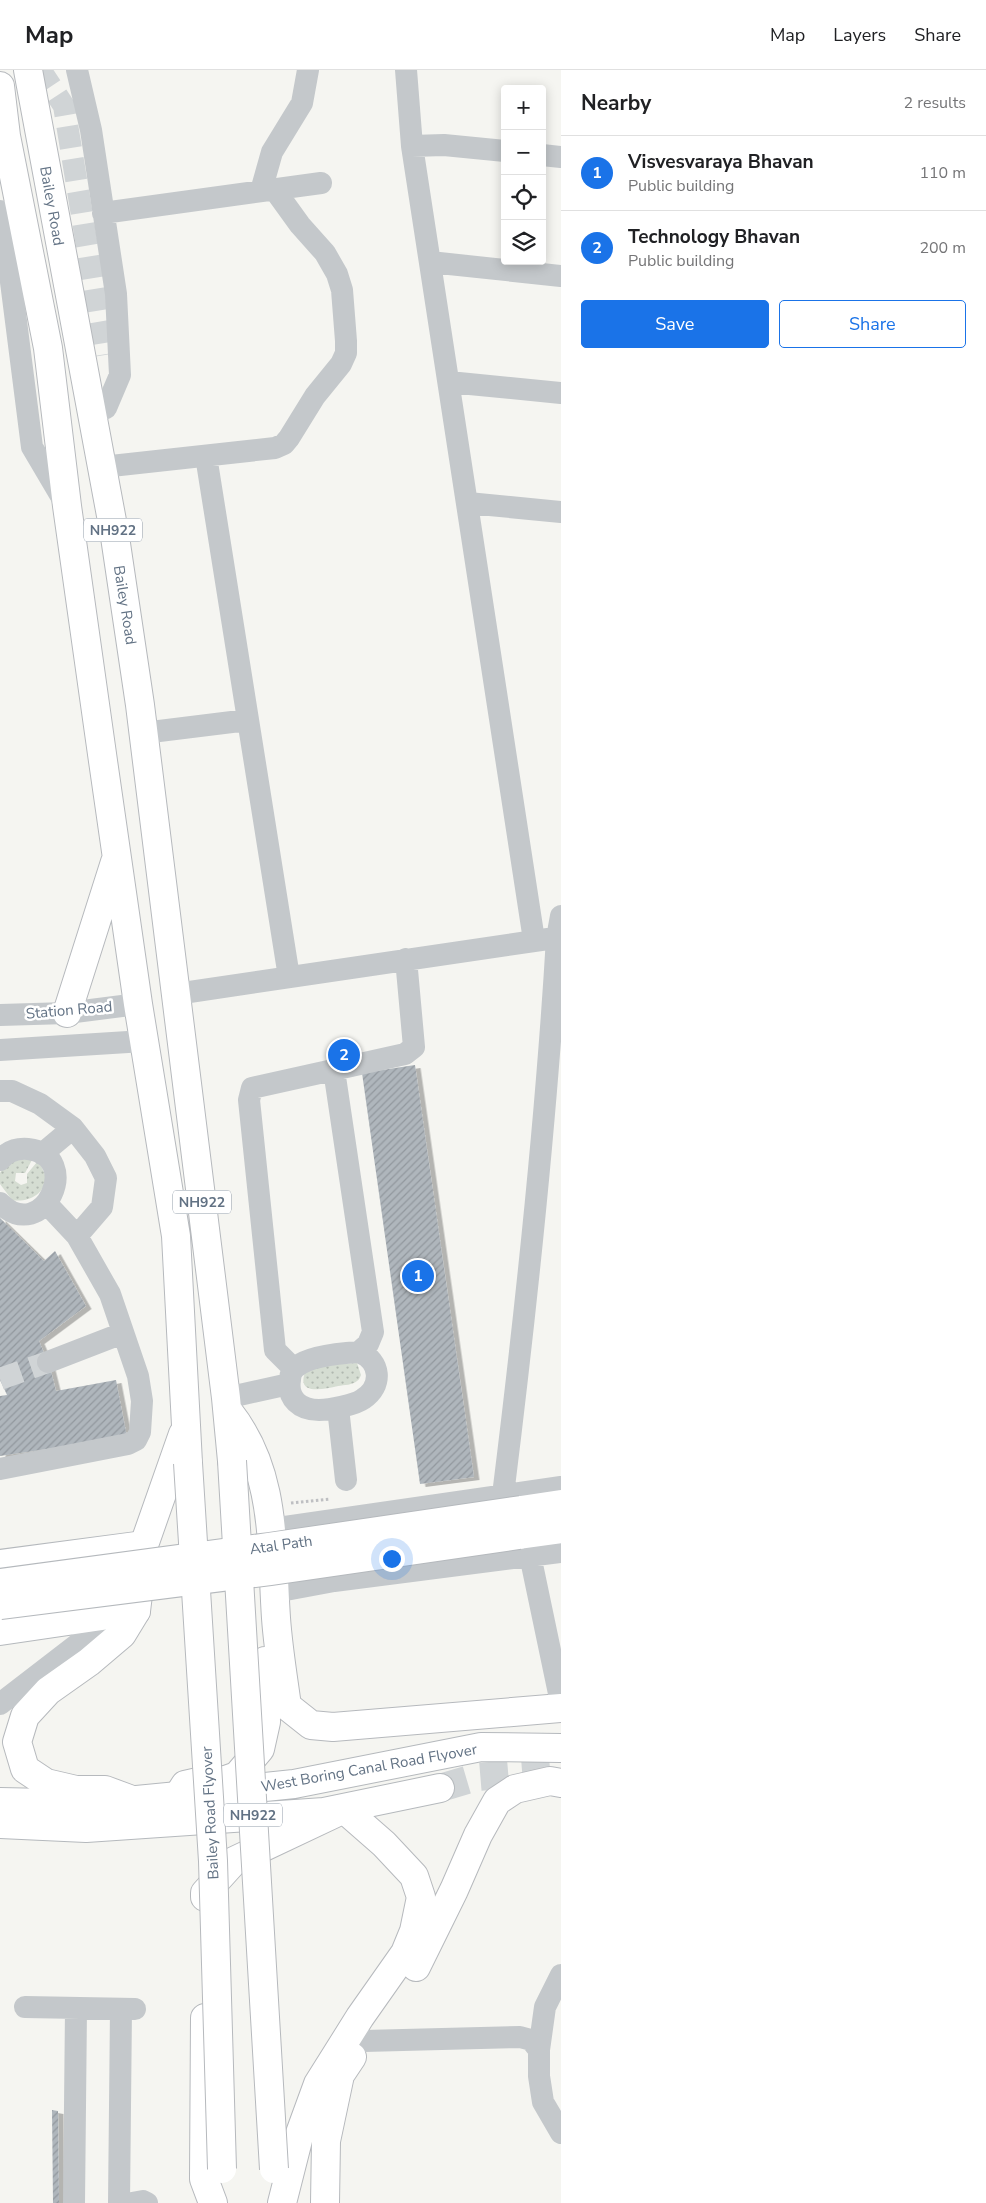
<!DOCTYPE html>
<html lang="en">
<head>
<meta charset="utf-8">
<style>
  body { margin:0; font-family:"Nunito Sans",sans-serif; background:#f2f2f2; color:#202124 }
  .controls { position:absolute; right:15px; top:15px; display:grid; overflow:hidden; border-radius:5px; box-shadow:0 2px 12px #0003 }
  .controls button { width:45px; height:45px; display:grid; place-items:center; padding:0; border:0; border-bottom:1px solid #e0e0e0; background:#fff; color:#202124; font:25px sans-serif }
  .you { position:absolute; left:391px; top:1488px; width:18px; height:18px; margin:-12px; border:4px solid #fff; border-radius:50%; background:#1a73e8; box-shadow:0 0 0 8px #1a73e833 }
  .badge { display:grid; place-items:center; width:32px; height:32px; border-radius:50%; background:#1a73e8; color:#fff; font-size:16px; font-weight:700 }
  .pin { position:absolute; translate:-50% -50%; border:2px solid #fff; box-shadow:0 1px 5px #0006 }
  .list { margin:0; padding:0; list-style:none }
  h2 { display:flex; justify-content:space-between; align-items:center; height:65px; margin:0; padding:0 20px; font-size:21px }
  h2 small { font-size:16px; font-weight:400; color:#757577 }
  .list li { display:grid; grid-template-columns:32px 1fr auto; gap:15px; align-items:center; box-sizing:border-box; height:75px; padding:0 20px; border-top:1px solid #e0e0e0 }
  .list b { display:block; font-size:19px; white-space:nowrap }
  .list p { margin:0; font-size:16px; white-space:nowrap; color:#757577 }
  .list em { font-size:16px; font-style:normal; color:#757577 }
  .actions { display:flex; gap:10px; padding:15px 20px }
  .actions a { flex:1; padding:11px 0; border:1px solid #1a73e8; border-radius:5px; text-align:center; font-size:18px; color:#1a73e8 }
  .actions .main { background:#1a73e8; color:#fff }
  .icon { flex:none; width:28px; height:28px; fill:none; stroke:currentColor; stroke-width:2; stroke-linecap:round; stroke-linejoin:round }
  .map { position:relative; flex:none; width:561px; height:2133px; overflow:hidden }
  header { display:flex; align-items:center; gap:30px; box-sizing:border-box; height:70px; padding:0 25px; background:#fff; border-bottom:1px solid #e0e0e0 }
  header strong { font-size:24px }
  nav { display:flex; gap:28px; margin-inline-start:auto; font-size:18px }
  main { display:flex }
  aside { flex:1; background:#fff }
  .map>svg:first-child { display:block }
  .garden { fill:url(#garden-dots) }
  .building { fill:url(#building-hatch); filter:url(#shadow) }
  .lines { fill:none; stroke-linecap:round; stroke-linejoin:round }
  .minor-tunnel { stroke:#d0d4d6; stroke-width:22; stroke-dasharray:22 11; stroke-linecap:butt }
  .major-tunnel { stroke:#d0d4d6; stroke-width:28; stroke-dasharray:28 14; stroke-linecap:butt }
  .major-casing { stroke:#b5b9bd; stroke-width:30 }
  .highway-casing { stroke:#b6b9bd; stroke-width:30 }
  .path { stroke:#bebfc2; stroke-width:3; stroke-dasharray:2.5 2.5; stroke-linecap:butt }
  .minor { stroke:#c4c8cb; stroke-width:22 }
  .major { stroke:#fff; stroke-width:28 }
  .highway { stroke:#fff; stroke-width:28 }
  .major-bridge-casing { stroke:#b5b9bd; stroke-width:30; stroke-linecap:butt }
  .highway-bridge-casing { stroke:#b6b9bd; stroke-width:30; stroke-linecap:butt }
  .major-bridge { stroke:#fff; stroke-width:28 }
  .highway-bridge { stroke:#fff; stroke-width:28 }
  .labels { text-anchor:middle; stroke-width:5; stroke-linejoin:round; paint-order:stroke }
  .shield { fill:#fff; stroke:#919ca9; stroke-width:1 }
  .shield-label { font-size:14px; font-weight:bold; fill:#627284 }
  .street-label { font-size:15px; fill:#627284; stroke:#fff }
</style>
</head>
<body>
<header>
<strong>Map</strong>
<nav><a>Map</a><a>Layers</a><a>Share</a></nav>
</header>
<main>
<div class="map">
<svg width="561" height="2133" viewBox="0 0 561 2133">
  <defs>
    <pattern id="garden-dots" width="8" height="8" patternUnits="userSpaceOnUse" patternTransform="scale(1.25)"><rect width="8" height="8" fill="#d5ddd2"/><path d="M2 2h.1M6 6h.1" fill="none" stroke="#b0b8b0" stroke-width="1.8" stroke-linecap="round"/></pattern>
    <pattern id="building-hatch" width="6" height="6" patternUnits="userSpaceOnUse" patternTransform="scale(1.25)"><rect width="6" height="6" fill="#afb6bc"/><path d="M-1 1l2-2M0 6l6-6M5 7l2-2" fill="none" stroke="#92989e"/></pattern>
    <filter id="shadow"><feDropShadow dx="5.5" dy="3" stdDeviation="0" flood-color="#0004"/></filter>
  </defs>
  <rect width="100%" height="100%" fill="#f5f5f1"/>
  <path class="garden" d="M33 1088 25 1103H16L15 1111 21 1115 27 1113V1104L37 1092 40 1093C41 1097 44 1101 45 1105 47 1124 28 1133 12 1130L0 1114V1103L6 1092Z
    M357 1293 361 1305C360 1307 359 1310 357 1311 353 1315 344 1315 338 1316 321 1320 292 1326 308 1296Z"/>
  <path class="building" d="M415 995 474 1407 420 1414 362 1003Z
    M0 1148 44 1191 55 1181 86 1236 39 1271 50 1297 56 1321 116 1310 127 1367 0 1386V1326L7 1325 0 1310Z
    M52 2040 58 2041 59 2133H53Z"/>
  <g class="lines">
    <path class="minor-tunnel" d="M37 0 43 4 64 36 105 285
      M0 1309 48 1292"/>
    <path class="major-tunnel" d="M440 1718 477 1707 561 1700"/>
    <g class="major-casing">
      <path id="major" d="M521 1440 561 1434
        M519 1465 561 1459
        M0 1494 144 1475
        M0 1561 136 1541
        M0 1732 95 1734 178 1726 294 1714 481 1677 561 1678
        M0 1754 86 1758 324 1742 440 1718"/>
    </g>
    <g class="highway-casing">
      <path id="highway" d="M28 0 115 467 140 635 226 1328 232 1391
        M0 16 6 66 48 278 67 436 103 691 138 934 176 1166 188 1393
        M67 943 115 792
        M229 1342C277 1403 271 1475 276 1548 278 1577 283 1607 287 1636L311 1655 333 1657 561 1638
        M178 1726 185 1715 207 1710 223 1711 237 1706 260 1679 266 1652 265 1591
        M132 1730 105 1720H76L46 1713 25 1699 17 1672 25 1646 48 1621 89 1592 122 1564 136 1541 144 1475 183 1364
        M205 1827V1823L234 1791 344 1739 384 1774 414 1806 421 1827 414 1861 405 1883 360 1947 318 2014 299 2066 282 2133
        M416 1897 454 1820 478 1765 497 1731 515 1719 550 1711 561 1713
        M205 1948 204 2109 213 2133
        M325 2133 326 2071 340 2005 352 1987"/>
    </g>
    <path class="path" d="M291 1433 330 1429"/>
    <path class="minor" d="M77 0 91 60 116 224 120 305 106 338
      M406 0 412 76 534 870
      M412 76 444 75 505 81
      M542 85 561 87
      M261 121 272 82 302 33 308 0
      M0 141 11 212 32 377 65 433
      M103 143 321 113
      M430 192 561 206
      M449 312 561 323
      M206 386 289 907
      M102 397 275 378 284 374 289 368 315 326 341 294 346 283V271L342 220 337 204 325 183 300 155 274 119
      M468 433 561 442
      M143 663 248 650
      M176 924 548 869
      M0 945 67 943 138 934
      M0 980 144 971
      M334 1000 373 1262 368 1274 359 1282
      M0 1021H12L40 1034 73 1058 95 1086 106 1108 102 1137 77 1166
      M42 1084 73 1058
      M0 1090C7 1082 17 1078 28 1079 84 1085 44 1176 0 1133
      M359 1282C381 1291 383 1316 363 1329 355 1335 329 1340 319 1340 300 1340 287 1329 290 1310 290 1305 292 1300 296 1297 309 1286 342 1283 359 1282Z
      M48 1292 123 1263
      M294 1299 275 1280 249 1030 252 1018 405 984 414 977 406 889
      M226 1328 289 1314
      M338 1338 346 1410
      M0 1399 128 1374 136 1370 140 1362 142 1331 138 1306 110 1224 77 1166 47 1134
      M503 1425C526 1240 546 1055 557 868L561 846
      M271 1459 561 1417
      M530 1485 561 1633
      M275 1522 334 1511 561 1482
      M0 1634 96 1560 126 1554
      M25 1937 135 1939
      M364 1971 520 1967 531 1970 539 1980V2006L543 2032 561 2063
      M539 1980 545 1937 561 1905
      M74 2133 76 1939
      M119 2133 121 1939
      M132 2133 143 2131 147 2133"/>
    <use href="#major" class="major"/>
    <use href="#highway" class="highway"/>
    <g class="major-bridge-casing">
      <path id="major-bridge" d="M0 1513 269 1477 521 1440
        M0 1535 270 1501 519 1465"/>
    </g>
    <g class="highway-bridge-casing">
      <path id="highway-bridge" d="M232 1391 274 2099
        M188 1393 213 1791 222 2099"/>
    </g>
    <use href="#major-bridge" class="major-bridge"/>
    <use href="#highway-bridge" class="highway-bridge"/>
  </g>
  <g class="labels">
    <g class="shield">
      <rect x="84" y="448.5" width="58" height="23" rx="4"/>
      <rect x="173" y="1120.5" width="58" height="23" rx="4"/>
      <rect x="224" y="1733.5" width="58" height="23" rx="4"/>
    </g>
    <g class="shield-label">
      <text x="113" y="465">NH922</text>
      <text x="202" y="1137">NH922</text>
      <text x="253" y="1750">NH922</text>
    </g>
    <g class="street-label">
      <text transform="translate(52 136) rotate(80)" y="5">Bailey Road</text>
      <text transform="translate(125 535) rotate(81)" y="5">Bailey Road</text>
      <text transform="translate(69 940) rotate(-5)" y="5">Station Road</text>
      <text transform="translate(281 1475) rotate(-8)" y="5">Atal Path</text>
      <text transform="translate(369 1698) rotate(-10)" y="5">West Boring Canal Road Flyover</text>
      <text transform="translate(210 1743) rotate(-93)" y="5">Bailey Road Flyover</text>
    </g>
  </g>
</svg>
<div class="controls">
<button>+</button>
<button>−</button>
<button><svg class="icon" aria-label="locate" viewBox="0 0 24 24"><circle cx="12" cy="12" r="6"/><path d="M12 2v4M12 18v4M2 12h4M18 12h4"/></svg></button>
<button><svg class="icon" aria-label="layers" viewBox="0 0 24 24"><path d="M12 4l9 5-9 5-9-5zM3 14l9 5 9-5"/></svg></button>
</div>
<div class="you"></div>
<div class="pin badge" style="left:418px;top:1206px">1</div>
<div class="pin badge" style="left:344px;top:985px">2</div>
</div>
<aside>
<h2>Nearby<small>2 results</small></h2>
<ul class="list">
<li><span class="badge">1</span><div><b>Visvesvaraya Bhavan</b><p>Public building</p></div><em>110 m</em></li>
<li><span class="badge">2</span><div><b>Technology Bhavan</b><p>Public building</p></div><em>200 m</em></li>
</ul>
<div class="actions"><a class="main">Save</a><a>Share</a></div>
</aside>
</main>
</body>
</html>
